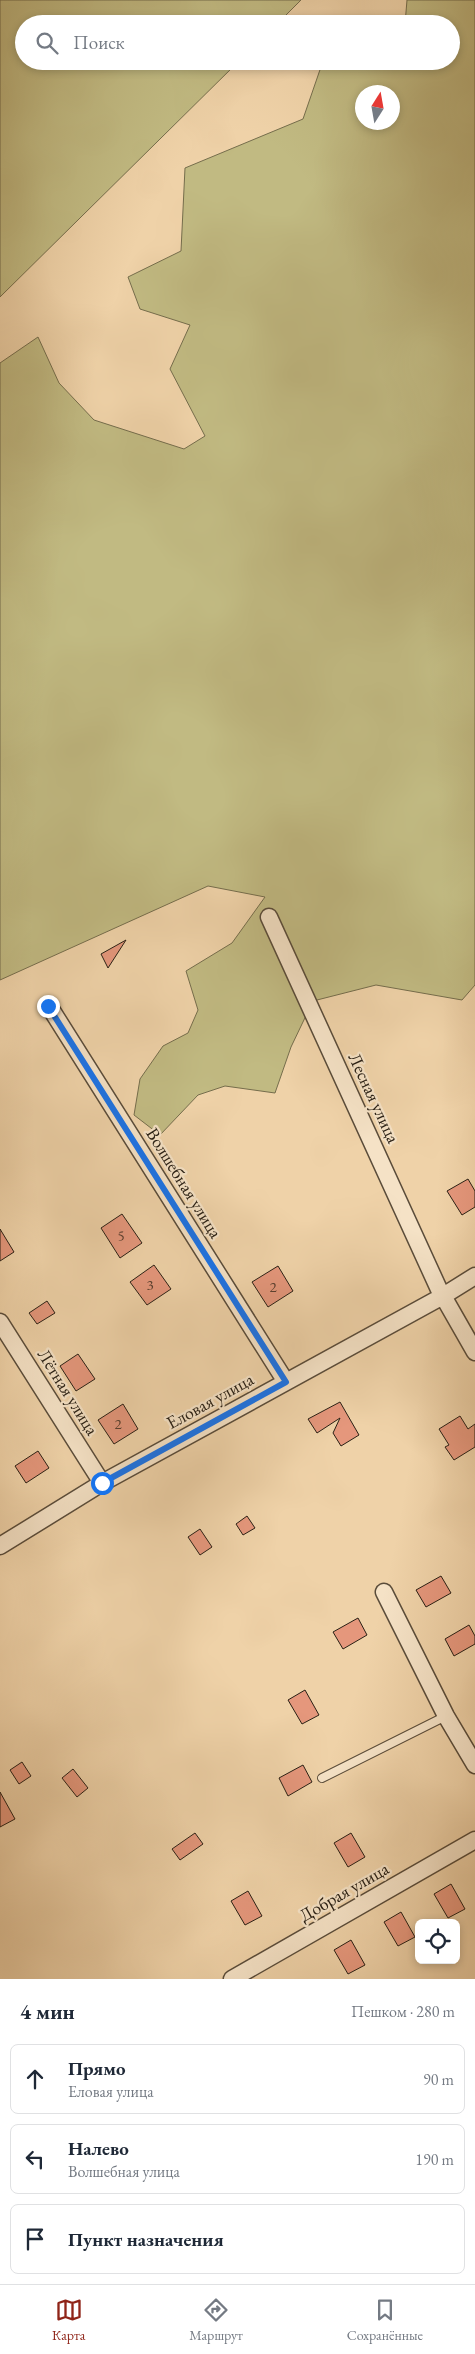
<!DOCTYPE html>
<html lang="ru">
<head>
<meta charset="utf-8">
<style>
  body { margin:0; font-family:"EB Garamond",serif; background:#f2f2f3; color:#1f2937 }
  .controls { position:absolute; right:15px; bottom:15px; display:grid; overflow:hidden; border-radius:8px; box-shadow:0 2px 8px #0003 }
  .controls button { width:45px; height:45px; display:grid; place-items:center; padding:0; border:0; border-bottom:1px solid #e0e1e3; background:#fff; color:#1f2937; font:25px sans-serif }
  .compass { position:absolute; left:355px; top:85px; width:45px; height:45px; border-radius:50%; background:#fff; box-shadow:0 2px 8px #0003; rotate:11deg }
  .stop { position:absolute; width:15px; height:15px; margin:-11px; border:4px solid #1a73e8; border-radius:50%; background:#fff }
  .stop.end { background:#1a73e8; border-color:#fff; box-shadow:0 1px 5px #0008 }
  .list { margin:0; padding:0; list-style:none }
  h2 { display:flex; justify-content:space-between; align-items:center; height:65px; margin:0; padding:0 20px; font-size:21px }
  h2 small { font-size:16px; font-weight:400; color:#747a83 }
  .list li { display:grid; grid-template-columns:32px 1fr auto; gap:15px; align-items:center; box-sizing:border-box; height:70px; margin:0 10px 10px; padding:0 10px; border:1px solid #e0e1e3; border-radius:8px }
  .list b { display:block; font-size:19px; white-space:nowrap }
  .list p { margin:0; font-size:16px; white-space:nowrap; color:#747a83 }
  .list em { font-size:16px; font-style:normal; color:#747a83 }
  .icon { flex:none; width:28px; height:28px; fill:none; stroke:currentColor; stroke-width:2; stroke-linecap:round; stroke-linejoin:round }
  .map { position:relative; flex:none; width:475px; height:1979px; overflow:hidden }
  .search { position:absolute; background:#fff; box-shadow:0 2px 8px #0003; left:15px; right:15px; top:15px; height:55px; display:flex; align-items:center; gap:12px; box-sizing:border-box; padding:0 18px; border-radius:28px; color:#747a83; font-size:19px }
  .sheet { height:305px; background:#fff }
  nav { display:flex; justify-content:space-around; align-items:center; box-sizing:border-box; height:70px; border-top:1px solid #e0e1e3; background:#fff; font-size:14px; color:#747a83 }
  nav a { display:grid; justify-items:center; gap:2px }
  nav .on { color:#8f2418 }
  .map>svg:first-child { display:block }
  .green { fill:#c1ba82; stroke:#756d4c; fill-rule:evenodd }
  .building { fill:#e5977c; stroke:#292015 }
  .lines { fill:none; stroke-linecap:round; stroke-linejoin:round }
  .service-casing { stroke:#5a4c3a; stroke-width:10 }
  .minor-casing { stroke:#5a4c3a; stroke-width:19 }
  .service { stroke:#f5e2c6; stroke-width:8 }
  .minor { stroke:#f5e2c6; stroke-width:16 }
  .route { stroke:#1a73e8; stroke-width:6 }
  .labels { text-anchor:middle; stroke-width:4.5; stroke-linejoin:round; paint-order:stroke }
  .number-label { font-size:15px; fill:#583e2f }
  .street-label { font-size:18px; fill:#292015; stroke:#f5e2c6 }
</style>
</head>
<body>
<div class="map">
<svg width="475" height="1979" viewBox="0 0 475 1979">
  <rect width="100%" height="100%" fill="#efd2a8"/>
  <filter id="stains"><feTurbulence type="fractalNoise" baseFrequency=".004" numOctaves="4"/><feColorMatrix values="0 0 0 0 .2 0 0 0 0 .09 0 0 0 0 .02 0 0 0 .5 -.17"/></filter>
  <radialGradient id="worn" r=".72"><stop offset=".6" stop-color="#630" stop-opacity="0"/><stop offset="1" stop-color="#630" stop-opacity=".3"/></radialGradient>
  <path class="green" d="M0 0H301L277 24H24V61H239L0 297Z
    M407 0H475V985L462 1000 376 985 313 1001 291 1047 275 1093 225 1086 198 1095 160 1135 134 1115 140 1079 163 1046 188 1033 198 1010 186 971 232 943 265 897 208 886 0 980V363L38 337 59 383 94 420 184 449 205 436 170 369 190 325 140 309 128 277 181 251 185 168 303 119 323 61H451V24H405ZM362 92H392V122H362Z
    M365 17 384 24H355Z"/>
  <path class="building" d="M126 940 108 968 101 954Z
    M468 1179 475 1191V1207L462 1215 447 1191Z
    M122 1214 142 1243 120 1258 101 1228Z
    M0 1229 14 1252 0 1261Z
    M154 1265 171 1289 147 1305 130 1282Z
    M278 1266 293 1291 268 1307 252 1282Z
    M47 1301 55 1313 37 1324 29 1313Z
    M78 1354 95 1379 76 1391 60 1366Z
    M340 1402 359 1435 341 1446 333 1433 340 1418 317 1433 308 1419Z
    M123 1404 138 1429 114 1444 98 1420Z
    M460 1416 468 1429 475 1424V1447L454 1460 445 1447 449 1445 439 1429Z
    M38 1451 49 1468 26 1483 15 1466Z
    M247 1516 255 1528 243 1535 236 1524Z
    M200 1529 212 1547 200 1555 188 1537Z
    M441 1576 451 1593 426 1607 416 1590Z
    M358 1618 367 1635 343 1649 333 1632Z
    M469 1625 475 1636V1644L454 1656 445 1639Z
    M305 1690 319 1715 302 1724 288 1700Z
    M22 1762 31 1776 19 1784 10 1770Z
    M303 1765 312 1782 288 1796 279 1778Z
    M73 1769 88 1788 77 1797 62 1778Z
    M0 1792 15 1819 0 1827Z
    M195 1833 203 1844 180 1860 172 1849Z
    M351 1833 365 1857 348 1867 334 1843Z
    M451 1884 465 1909 448 1918 434 1894Z
    M248 1891 262 1916 245 1925 231 1901Z
    M401 1912 415 1937 398 1946 384 1922Z
    M351 1940 365 1965 348 1974 334 1950Z"/>
  <g class="lines">
    <g class="service-casing">
      <path id="service" d="M322 1778 446 1716"/>
    </g>
    <g class="minor-casing">
      <path id="minor" d="M269 917 442 1296
        M49 1006 286 1382
        M443 1296 475 1352
        M0 1322 102 1483
        M0 1546 102 1483 443 1296 475 1276
        M384 1592 446 1716 475 1765
        M232 1979 475 1840"/>
    </g>
    <use href="#service" class="service"/>
    <use href="#minor" class="minor"/>
  </g>
  <g class="lines">
    <path class="route" d="M48 1006 286 1382 102 1483"/>
  </g>
  <g class="labels">
    <g class="number-label">
      <text x="121" y="1241">5</text>
      <text x="150" y="1290">3</text>
      <text x="273" y="1292">2</text>
      <text x="118" y="1429">2</text>
    </g>
    <g class="street-label">
      <text transform="translate(374 1098) rotate(65)" y="6">Лесная улица</text>
      <text transform="translate(184 1183) rotate(58)" y="6">Волшебная улица</text>
      <text transform="translate(68 1392) rotate(58)" y="6">Лётная улица</text>
      <text transform="translate(210 1401) rotate(-29)" y="6">Еловая улица</text>
      <text transform="translate(344 1892) rotate(-30)" y="6">Добрая улица</text>
    </g>
  </g>
  <rect width="100%" height="100%" filter="url(#stains)"/>
  <rect width="100%" height="100%" fill="url(#worn)"/>
</svg>
<div class="controls">
<button><svg class="icon" aria-label="locate" viewBox="0 0 24 24"><circle cx="12" cy="12" r="6"/><path d="M12 2v4M12 18v4M2 12h4M18 12h4"/></svg></button>
</div>
<svg class="compass" viewBox="-18 -18 36 36"><path d="M0-13l5 13h-10z" fill="#e53935"/><path d="M0 13l5-13h-10z" fill="#747a83"/></svg>
<div class="stop" style="left:102px;top:1483px"></div>
<div class="stop end" style="left:48px;top:1006px"></div>
<div class="search"><svg class="icon" aria-label="search" viewBox="0 0 24 24"><circle cx="10" cy="10" r="6"/><path d="M15 15l6 6"/></svg>Поиск</div>
</div>
<section class="sheet">
<h2>4 мин<small>Пешком · 280 m</small></h2>
<ul class="list">
<li><svg class="icon" aria-label="ahead" viewBox="0 0 24 24"><path d="M12 20V5M6 11l6-6 6 6"/></svg><div><b>Прямо</b><p>Еловая улица</p></div><em>90 m</em></li>
<li><svg class="icon" aria-label="left" viewBox="0 0 24 24"><path d="M17 20v-9H6M10 6l-5 5 5 5"/></svg><div><b>Налево</b><p>Волшебная улица</p></div><em>190 m</em></li>
<li><svg class="icon" aria-label="arrive" viewBox="0 0 24 24"><path d="M6 21V4h12l-3 4 3 4H6"/></svg><div><b>Пункт назначения</b></div></li>
</ul>
</section>
<nav>
<a class="on"><svg class="icon" aria-label="map" viewBox="0 0 24 24"><path d="M3 6l6-2 6 2 6-2v14l-6 2-6-2-6 2zM9 4v14M15 6v14"/></svg>Карта</a>
<a><svg class="icon" aria-label="directions" viewBox="0 0 24 24"><path d="M12 3l9 9-9 9-9-9zM9 14v-3h6M13 9l2 2-2 2"/></svg>Маршрут</a>
<a><svg class="icon" aria-label="saved" viewBox="0 0 24 24"><path d="M7 4h10v16l-5-4-5 4z"/></svg>Сохранённые</a>
</nav>
</body>
</html>
